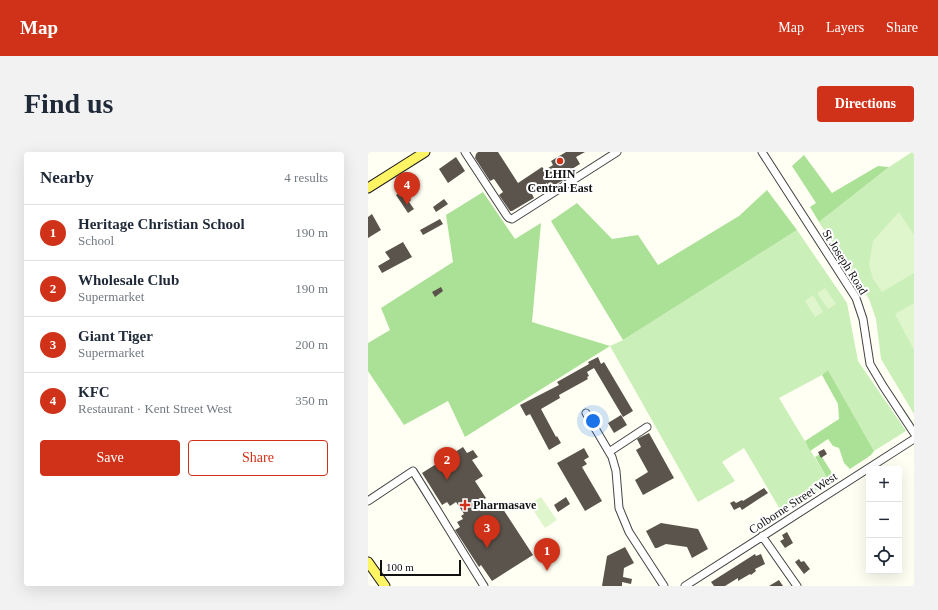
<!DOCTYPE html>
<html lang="en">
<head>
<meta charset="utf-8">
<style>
  body { margin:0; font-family:Georgia,serif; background:#f2f2f3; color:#1f2937 }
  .controls { position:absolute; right:12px; bottom:12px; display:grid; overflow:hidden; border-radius:4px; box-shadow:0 4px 16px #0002 }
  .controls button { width:36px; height:36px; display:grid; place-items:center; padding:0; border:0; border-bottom:1px solid #e0e1e3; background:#fff; color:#1f2937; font:20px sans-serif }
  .scale { position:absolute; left:12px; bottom:10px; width:81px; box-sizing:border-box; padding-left:4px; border:2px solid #111; border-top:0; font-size:11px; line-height:14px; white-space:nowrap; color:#111; -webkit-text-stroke:3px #fff; paint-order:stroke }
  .you { position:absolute; left:225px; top:269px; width:14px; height:14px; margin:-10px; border:3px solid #fff; border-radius:50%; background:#1a73e8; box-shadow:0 0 0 6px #1a73e833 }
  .badge { display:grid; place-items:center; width:26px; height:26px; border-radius:50%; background:#d03119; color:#fff; font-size:13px; font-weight:700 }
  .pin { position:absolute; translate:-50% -33px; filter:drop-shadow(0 1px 2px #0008) }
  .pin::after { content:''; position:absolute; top:21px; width:14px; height:12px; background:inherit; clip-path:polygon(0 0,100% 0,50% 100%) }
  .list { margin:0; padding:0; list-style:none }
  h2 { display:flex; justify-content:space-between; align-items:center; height:52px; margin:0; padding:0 16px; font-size:17px }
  h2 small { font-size:13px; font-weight:400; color:#747a83 }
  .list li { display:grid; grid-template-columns:26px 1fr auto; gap:12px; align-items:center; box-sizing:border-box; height:56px; padding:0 16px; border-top:1px solid #e0e1e3 }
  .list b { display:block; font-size:15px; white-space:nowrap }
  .list p { margin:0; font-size:13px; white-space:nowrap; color:#747a83 }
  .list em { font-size:13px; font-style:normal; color:#747a83 }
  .actions { display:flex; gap:8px; padding:12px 16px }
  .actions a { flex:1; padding:9px 0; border:1px solid #d03119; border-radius:4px; text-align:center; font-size:14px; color:#d03119 }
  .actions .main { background:#d03119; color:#fff }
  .icon { flex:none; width:22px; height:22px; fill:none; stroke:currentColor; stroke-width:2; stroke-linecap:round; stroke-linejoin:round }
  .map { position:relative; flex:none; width:546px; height:434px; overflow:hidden; border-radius:4px }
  header { display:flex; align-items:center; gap:24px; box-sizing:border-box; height:56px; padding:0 20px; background:#d03119; color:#fff }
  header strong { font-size:19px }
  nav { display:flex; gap:22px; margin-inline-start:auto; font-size:14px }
  .intro { display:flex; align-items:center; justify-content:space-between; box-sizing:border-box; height:96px; padding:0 24px }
  h1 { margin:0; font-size:28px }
  .button { padding:10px 18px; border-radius:4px; background:#d03119; color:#fff; font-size:14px; font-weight:700 }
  main { display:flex; gap:24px; padding:0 24px }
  aside { flex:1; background:#fff; border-radius:4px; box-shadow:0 4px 16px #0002 }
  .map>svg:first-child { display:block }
  .green { fill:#cbefb9 }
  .forest { fill:#abe196 }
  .pitch { fill:#dff5cc }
  .building { fill:#5b544c }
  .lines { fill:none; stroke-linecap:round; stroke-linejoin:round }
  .minor-casing { stroke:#444; stroke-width:9 }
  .major-casing { stroke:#222; stroke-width:11 }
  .minor { stroke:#fff; stroke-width:7 }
  .major { stroke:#fff564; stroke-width:9 }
  .poi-dot { fill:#d03119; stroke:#fff; stroke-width:1.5 }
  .labels { text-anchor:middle; stroke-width:4; stroke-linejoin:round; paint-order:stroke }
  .poi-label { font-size:12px; font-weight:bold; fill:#111; stroke:#fff }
  .street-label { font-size:12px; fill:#111; stroke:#fff }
</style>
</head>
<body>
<header>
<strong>Map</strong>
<nav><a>Map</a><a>Layers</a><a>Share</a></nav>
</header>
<div class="intro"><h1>Find us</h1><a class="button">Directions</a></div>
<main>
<aside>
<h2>Nearby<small>4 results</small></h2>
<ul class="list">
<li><span class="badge">1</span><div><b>Heritage Christian School</b><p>School</p></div><em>190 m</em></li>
<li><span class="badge">2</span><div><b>Wholesale Club</b><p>Supermarket</p></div><em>190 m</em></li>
<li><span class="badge">3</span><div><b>Giant Tiger</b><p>Supermarket</p></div><em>200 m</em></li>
<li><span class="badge">4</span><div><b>KFC</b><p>Restaurant · Kent Street West</p></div><em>350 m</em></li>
</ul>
<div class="actions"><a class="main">Save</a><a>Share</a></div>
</aside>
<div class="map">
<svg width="546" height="434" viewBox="0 0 546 434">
  <rect width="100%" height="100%" fill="#fffff4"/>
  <path class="green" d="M544 0H546V262L513 207 508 167 501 147 451 70 521 15Z
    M429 78 479 151 490 209 538 279 506 299 460 218 454 223 411 246 462 331 413 359 376 296 354 310 367 329 330 350 242 194 255 188Z"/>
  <path class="forest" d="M436 3 464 41 510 14 521 15 451 70 442 55 448 51 424 14Z
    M399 38 429 78 255 188 183 69 209 51 244 87 270 83 290 113 371 64Z
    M115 40 147 87 173 71 164 170 242 194 97 285 80 249 36 273 0 219V191L22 178 13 156 85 110 78 63Z
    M460 218 506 299 503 303 482 317 476 311 471 296 465 294 460 287 442 299 437 289 471 267 470 252 454 223Z
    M452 302 468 327 462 331 447 305Z"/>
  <path class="pitch" d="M531 60 546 83V121L514 140 505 127 501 112 505 89Z
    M457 136 468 152 460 157 449 141Z
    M445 143 455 160 447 165 437 149Z
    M546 151V198L527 162Z
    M173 345 189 368 177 376 161 352Z"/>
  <path class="building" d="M110 0H130L150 31 174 15 177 18 185 13 183 9 198 0H217L208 5 212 12 196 22 199 26 183 35 182 33 180 34 179 31 163 40 166 46 144 59H142L131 43 135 40 126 27 122 29 107 6 108 2Z
    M88 5 97 19 80 31 71 17Z
    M34 38 43 48 41 50 46 57 40 61 28 43Z
    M76 47 80 52 68 60 65 55Z
    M4 62 13 78 0 86V65Z
    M72 67 75 72 55 83 52 78Z
    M35 90 44 105 14 121 10 114 22 107 17 100Z
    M73 135 75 139 67 145 64 140Z
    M230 205 233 212 236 210 265 259 255 265 226 216 219 220 221 224 219 225 220 227 191 243 192 246 173 257 188 285 189 284 193 291 181 298 162 262 158 264 152 253 191 233 189 230 221 212 220 210Z
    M253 263 259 273 246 281 240 271Z
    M281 281 306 326 275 343 267 328 280 320 268 298 273 295 269 287Z
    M95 295 99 301 105 298 110 305 104 308 115 324 107 329 118 346 112 350 118 359 131 351 165 403 124 429 113 413 111 415 87 378 92 375 89 370 95 367 93 364 96 362 88 350 82 354 79 350 74 353 54 321Z
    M216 296 221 305 216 308 219 312 214 315 234 349 217 359 189 311Z
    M456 297 459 302 453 306 450 300Z
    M396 336 400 341 374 358 372 355 366 358 362 351 366 349 368 351 374 348 375 349Z
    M198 345 202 352 190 360 186 353Z
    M293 371 330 377 340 397 324 406 319 395 298 392 289 396H287L278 379Z
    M419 380 425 391 417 396 412 389 416 387 414 383Z
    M257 395 266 411 256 416 255 425 264 427 263 432 254 430V434H234L239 404Z
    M387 402 388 404 393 402 397 412 387 417 388 419 383 423 382 422 370 429V426L357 434H346L343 430Z
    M431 407 433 410 436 409 442 417 436 422 427 410Z
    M411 428 415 434H401Z"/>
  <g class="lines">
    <g class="minor-casing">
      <path id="minor" d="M97 0 139 64 141 66 144 67 249 0
        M394 0 488 146 495 167 502 212 515 234 546 281
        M218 261 244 305 248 319 251 356 261 380 296 434
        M241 300 279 275
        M0 349 45 319C69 357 92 396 116 434
        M394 384 429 434
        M317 434 546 287"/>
    </g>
    <g class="major-casing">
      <path id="major" d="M0 36 57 0
        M0 410 17 434"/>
    </g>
    <use href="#minor" class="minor"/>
    <use href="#major" class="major"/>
  </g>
  <g class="poi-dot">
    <circle cx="192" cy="9" r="4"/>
    <path d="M95 347h4v4h4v4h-4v4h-4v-4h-4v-4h4z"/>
  </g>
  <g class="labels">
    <g class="poi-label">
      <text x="192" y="26">LHIN<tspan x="192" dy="14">Central East</tspan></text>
      <text x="105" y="357" text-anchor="start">Pharmasave</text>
    </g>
    <g class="street-label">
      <text transform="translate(477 110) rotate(58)" y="4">St Joseph Road</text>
      <text transform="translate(425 351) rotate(-33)" y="4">Colborne Street West</text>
    </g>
  </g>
</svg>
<div class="controls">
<button>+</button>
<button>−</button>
<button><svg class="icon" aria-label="locate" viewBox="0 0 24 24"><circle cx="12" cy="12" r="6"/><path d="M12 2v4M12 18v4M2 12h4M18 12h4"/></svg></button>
</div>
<div class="scale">100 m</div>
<div class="you"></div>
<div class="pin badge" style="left:179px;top:419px">1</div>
<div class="pin badge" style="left:79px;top:328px">2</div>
<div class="pin badge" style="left:119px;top:396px">3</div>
<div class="pin badge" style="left:39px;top:53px">4</div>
</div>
</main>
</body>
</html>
